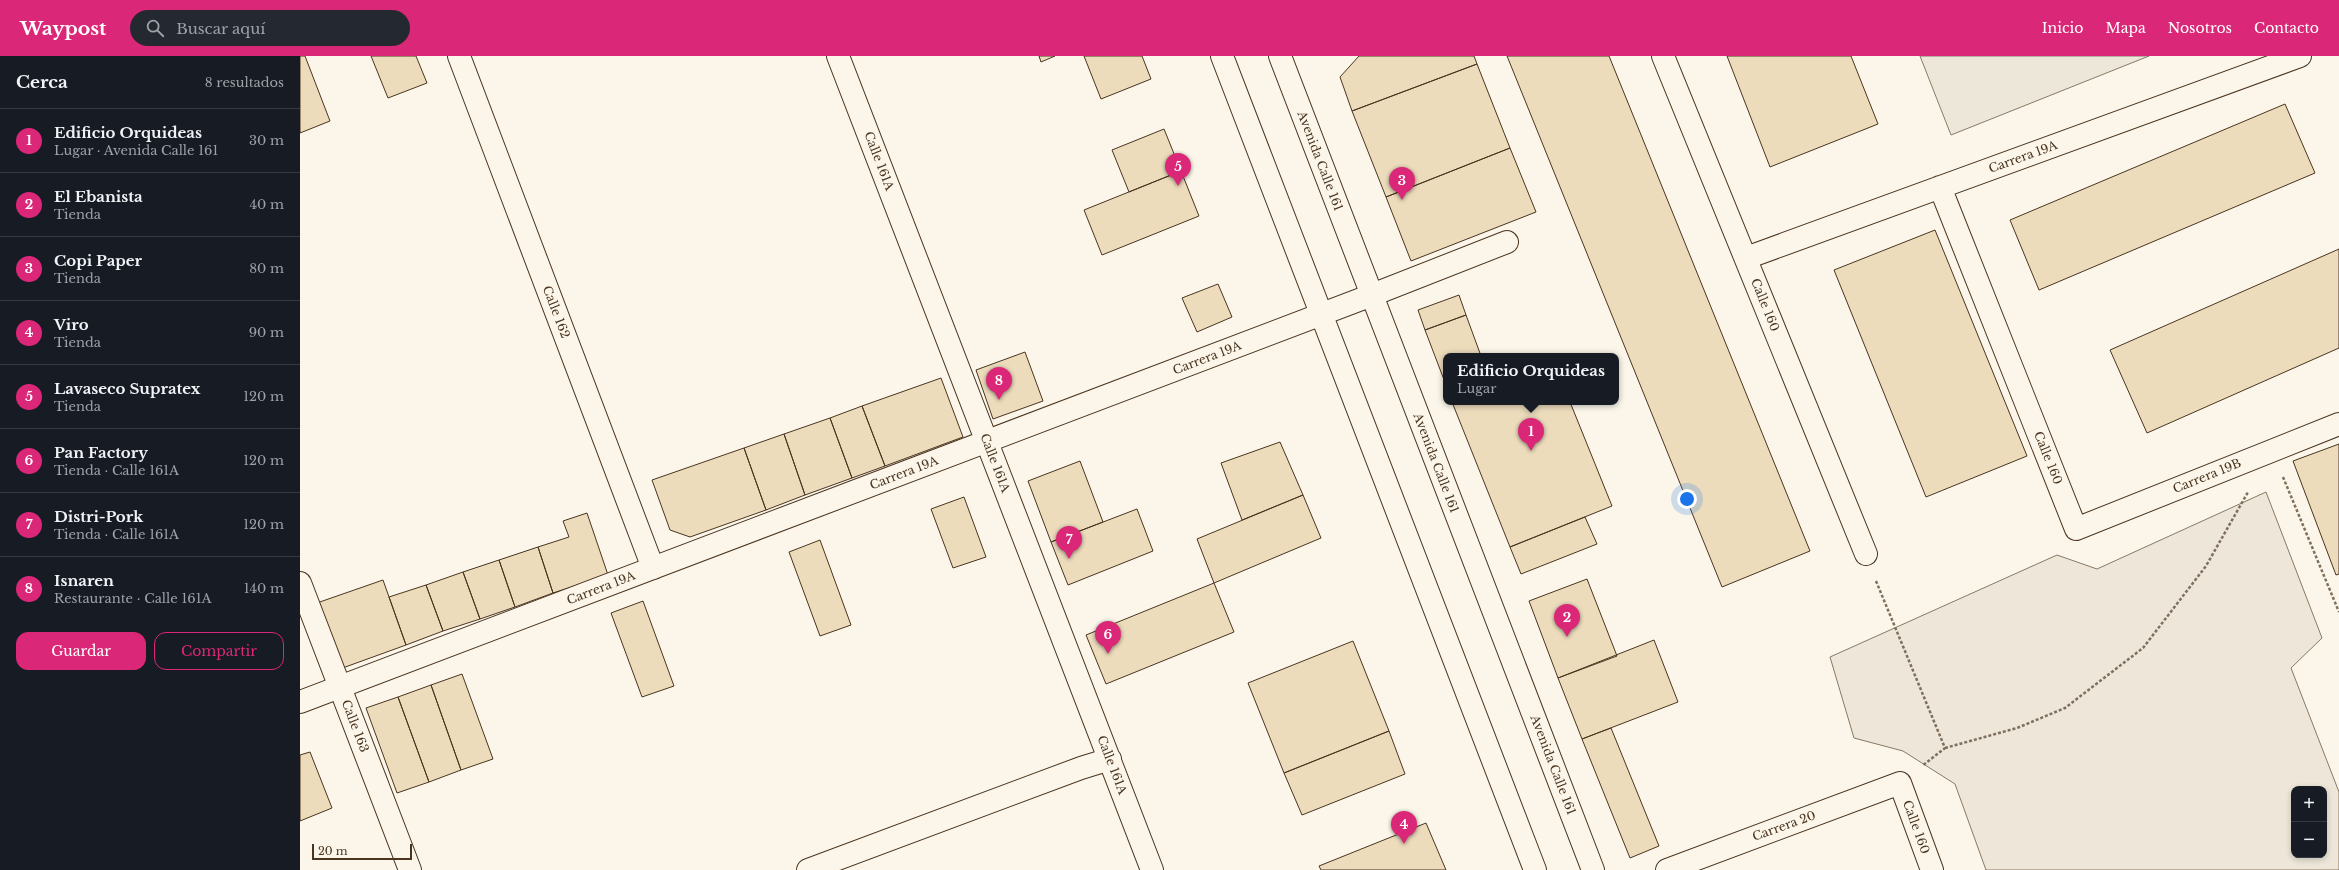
<!DOCTYPE html>
<html lang="es">
<head>
<meta charset="utf-8">
<style>
  body { margin:0; font-family:"Libre Baskerville",serif; background:#242831; color:#f1f3f6 }
  .controls { position:absolute; right:12px; bottom:12px; display:grid; overflow:hidden; border-radius:8px; box-shadow:0 2px 6px #0003 }
  .controls button { width:36px; height:36px; display:grid; place-items:center; padding:0; border:0; border-bottom:1px solid #363941; background:#171b24; color:#f1f3f6; font:20px sans-serif }
  .scale { position:absolute; left:12px; bottom:10px; width:100px; box-sizing:border-box; padding-left:4px; border:2px solid #4a3520; border-top:0; font-size:11px; line-height:14px; white-space:nowrap; color:#4a3520; -webkit-text-stroke:3px #fbf6e9; paint-order:stroke }
  .you { position:absolute; left:1387px; top:443px; width:14px; height:14px; margin:-10px; border:3px solid #fff; border-radius:50%; background:#1a73e8; box-shadow:0 0 0 6px #1a73e833 }
  .badge { display:grid; place-items:center; width:26px; height:26px; border-radius:50%; background:#db2777; color:#fff; font-size:13px; font-weight:700 }
  .pin { position:absolute; translate:-50% -33px; filter:drop-shadow(0 1px 2px #0008) }
  .pin::after { content:''; position:absolute; top:21px; width:14px; height:12px; background:inherit; clip-path:polygon(0 0,100% 0,50% 100%) }
  .popup { position:absolute; left:1143px; top:297px; width:176px; height:52px; box-sizing:border-box; display:grid; place-content:center; border-radius:8px; background:#171b24; filter:drop-shadow(0 1px 3px #0005); font-size:13px; white-space:nowrap; color:#9ea1a6 }
  .popup b { font-size:15px; color:#f1f3f6 }
  .popup::after { content:''; position:absolute; left:50%; top:100%; margin-left:-8px; border:8px solid transparent; border-top-color:#171b24 }
  .list { margin:0; padding:0; list-style:none }
  h2 { display:flex; justify-content:space-between; align-items:center; height:52px; margin:0; padding:0 16px; font-size:17px }
  h2 small { font-size:13px; font-weight:400; color:#9ea1a6 }
  .list li { display:grid; grid-template-columns:26px 1fr auto; gap:12px; align-items:center; box-sizing:border-box; height:64px; padding:0 16px; border-top:1px solid #363941 }
  .list b { display:block; font-size:15px; white-space:nowrap }
  .list p { margin:0; font-size:13px; white-space:nowrap; color:#9ea1a6 }
  .list em { font-size:13px; font-style:normal; color:#9ea1a6 }
  .actions { display:flex; gap:8px; padding:12px 16px }
  .actions a { flex:1; padding:9px 0; border:1px solid #db2777; border-radius:12px; text-align:center; font-size:14px; color:#db2777 }
  .actions .main { background:#db2777; color:#fff }
  .icon { flex:none; width:22px; height:22px; fill:none; stroke:currentColor; stroke-width:2; stroke-linecap:round; stroke-linejoin:round }
  .map { position:relative; flex:none; width:2039px; height:814px; overflow:hidden }
  header { display:flex; align-items:center; gap:24px; box-sizing:border-box; height:56px; padding:0 20px; background:#db2777; color:#fff }
  header strong { font-size:19px }
  nav { display:flex; gap:22px; margin-inline-start:auto; font-size:14px }
  .search { width:280px; height:36px; background:#242831; display:flex; align-items:center; gap:10px; box-sizing:border-box; padding:0 14px; border-radius:22px; color:#9ea1a6; font-size:15px }
  main { display:flex }
  aside { flex:1; background:#171b24 }
  .map>svg:first-child { display:block }
  .green { fill:#ede6d9; stroke:#887966; fill-rule:evenodd }
  .parking { fill:#ede7d9; stroke:#887966 }
  .building { fill:#ecdcbc; stroke:#4a3520 }
  .lines { fill:none; stroke-linecap:round; stroke-linejoin:round }
  .minor-casing { stroke:#4a3520; stroke-width:24 }
  .major-casing { stroke:#4a3520; stroke-width:24 }
  .path { stroke:#7f6f5c; stroke-width:2.5; stroke-dasharray:3 2; stroke-linecap:butt }
  .minor { stroke:#fbf6e9; stroke-width:22 }
  .major { stroke:#fbf6e9; stroke-width:22 }
  .labels { text-anchor:middle; stroke-width:3; stroke-linejoin:round; paint-order:stroke }
  .street-label { font-size:12px; fill:#4a3520; stroke:#fbf6e9 }
</style>
</head>
<body>
<header>
<strong>Waypost</strong>
<div class="search"><svg class="icon" aria-label="search" viewBox="0 0 24 24"><circle cx="10" cy="10" r="6"/><path d="M15 15l6 6"/></svg>Buscar aquí</div>
<nav><a>Inicio</a><a>Mapa</a><a>Nosotros</a><a>Contacto</a></nav>
</header>
<main>
<aside>
<h2>Cerca<small>8 resultados</small></h2>
<ul class="list">
<li><span class="badge">1</span><div><b>Edificio Orquideas</b><p>Lugar · Avenida Calle 161</p></div><em>30 m</em></li>
<li><span class="badge">2</span><div><b>El Ebanista</b><p>Tienda</p></div><em>40 m</em></li>
<li><span class="badge">3</span><div><b>Copi Paper</b><p>Tienda</p></div><em>80 m</em></li>
<li><span class="badge">4</span><div><b>Viro</b><p>Tienda</p></div><em>90 m</em></li>
<li><span class="badge">5</span><div><b>Lavaseco Supratex</b><p>Tienda</p></div><em>120 m</em></li>
<li><span class="badge">6</span><div><b>Pan Factory</b><p>Tienda · Calle 161A</p></div><em>120 m</em></li>
<li><span class="badge">7</span><div><b>Distri-Pork</b><p>Tienda · Calle 161A</p></div><em>120 m</em></li>
<li><span class="badge">8</span><div><b>Isnaren</b><p>Restaurante · Calle 161A</p></div><em>140 m</em></li>
</ul>
<div class="actions"><a class="main">Guardar</a><a>Compartir</a></div>
</aside>
<div class="map">
<svg width="2039" height="814" viewBox="0 0 2039 814">
  <rect width="100%" height="100%" fill="#fbf6e9"/>
  <path class="green" d="M1966 436 2022 582 1991 612 2039 736V814H1686L1655 728 1603 695 1554 682 1530 601 1757 499 1797 513ZM1994 733H2024V799H1994Z"/>
  <path class="parking" d="M1620 0H1849L1651 79Z"/>
  <path class="building" d="M0 0H5L30 65 0 77Z
    M71 0H116L127 27 88 42Z
    M739 0H755L741 6Z
    M784 0H842L851 23 801 43Z
    M1059 0H1174L1177 8 1052 55 1040 21Z
    M1207 0H1309L1510 495 1422 531Z
    M1427 0H1551L1578 68 1470 111Z
    M1177 8 1210 92 1086 141 1052 55Z
    M1985 48 2015 117 1739 234 1710 164Z
    M864 73 881 115 829 136 812 94Z
    M1210 92 1236 156 1111 205 1086 141Z
    M881 115 899 160 802 199 784 154Z
    M1635 174 1727 400 1626 441 1534 214Z
    M2039 193V292L1847 377 1810 294Z
    M918 228 932 261 897 276 882 242Z
    M1159 239 1166 259 1125 274 1118 254Z
    M1166 259 1181 300H1146V329L1125 274Z
    M725 296 743 345 693 363 676 314Z
    M641 322 663 381 585 410 562 350Z
    M1152 346H1270L1312 450 1210 491Z
    M562 350 585 410 552 422 530 362Z
    M530 362 552 422 505 439 484 378Z
    M484 378 505 439 466 454 444 392Z
    M980 386 1003 439 942 464 921 407Z
    M2039 388V518L2036 519 1993 405Z
    M444 392 466 454 390 481 370 474 352 424Z
    M780 405 803 466 751 486 728 425Z
    M1003 439 1021 482 914 527 897 483Z
    M664 441 686 501 653 512 631 453Z
    M837 453 853 495 768 529 751 486Z
    M287 457 308 519 253 537 238 491 269 481 263 465Z
    M1285 461 1297 488 1221 518 1210 491Z
    M520 484 551 569 520 580 489 496Z
    M238 491 253 537 215 551 199 504Z
    M199 504 215 551 180 563 163 516Z
    M163 516 180 563 143 575 126 529Z
    M1287 523 1317 600 1258 622 1229 545Z
    M83 524 106 589 37 614 14 548Z
    M914 527 934 576 806 628 786 579Z
    M126 529 143 575 106 589 89 541Z
    M343 545 374 630 342 641 311 557Z
    M1354 584 1378 646 1282 683 1258 622Z
    M1053 585 1089 675 984 717 948 627Z
    M162 618 193 703 161 714 131 629Z
    M131 629 161 714 129 726 98 641Z
    M98 641 129 726 97 737 66 652Z
    M1311 672 1359 790 1330 802 1282 683Z
    M1089 675 1105 718 1002 759 984 717Z
    M10 696 32 752 0 765V699Z
    M1126 767 1146 814H1021L1019 810Z"/>
  <g class="lines">
    <g class="minor-casing">
      <path id="minor" d="M159 0 353 512
        M538 0 852 814
        M1363 0 1566 498
        M1640 131 1776 473 2039 368
        M1446 202 2000 0
        M1072 239 1207 186
        M0 527 110 814
        M508 814 781 712 810 703
        M1367 814 1600 727 1632 814"/>
    </g>
    <g class="major-casing">
      <path id="major" d="M922 0 1235 814
        M980 0 1293 814
        M0 646 1072 239"/>
    </g>
    <path class="path" d="M1983 421 2039 556
      M1576 525 1645 692 1622 710
      M1645 692 1717 672 1765 652 1843 592 1906 510 1948 436"/>
    <use href="#minor" class="minor"/>
    <use href="#major" class="major"/>
  </g>
  <g class="labels">
    <g class="street-label">
      <text transform="translate(1723 101) rotate(-20)" y="4">Carrera 19A</text>
      <text transform="translate(579 105) rotate(69)" y="4">Calle 161A</text>
      <text transform="translate(1020 105) rotate(69)" y="4">Avenida Calle 161</text>
      <text transform="translate(1465 249) rotate(68)" y="4">Calle 160</text>
      <text transform="translate(256 256) rotate(69)" y="4">Calle 162</text>
      <text transform="translate(907 302) rotate(-21)" y="4">Carrera 19A</text>
      <text transform="translate(1748 402) rotate(68)" y="4">Calle 160</text>
      <text transform="translate(695 407) rotate(69)" y="4">Calle 161A</text>
      <text transform="translate(1136 407) rotate(69)" y="4">Avenida Calle 161</text>
      <text transform="translate(604 417) rotate(-21)" y="4">Carrera 19A</text>
      <text transform="translate(1907 420) rotate(-22)" y="4">Carrera 19B</text>
      <text transform="translate(301 532) rotate(-21)" y="4">Carrera 19A</text>
      <text transform="translate(55 670) rotate(69)" y="4">Calle 163</text>
      <text transform="translate(812 709) rotate(69)" y="4">Calle 161A</text>
      <text transform="translate(1253 709) rotate(69)" y="4">Avenida Calle 161</text>
      <text transform="translate(1484 770) rotate(-20)" y="4">Carrera 20</text>
      <text transform="translate(1616 771) rotate(70)" y="4">Calle 160</text>
    </g>
  </g>
</svg>
<div class="controls">
<button>+</button>
<button>−</button>
</div>
<div class="scale">20 m</div>
<div class="you"></div>
<div class="pin badge" style="left:1231px;top:395px">1</div>
<div class="popup"><b>Edificio Orquideas</b>Lugar</div>
<div class="pin badge" style="left:1267px;top:581px">2</div>
<div class="pin badge" style="left:1102px;top:144px">3</div>
<div class="pin badge" style="left:1104px;top:788px">4</div>
<div class="pin badge" style="left:878px;top:130px">5</div>
<div class="pin badge" style="left:808px;top:598px">6</div>
<div class="pin badge" style="left:769px;top:503px">7</div>
<div class="pin badge" style="left:699px;top:344px">8</div>
</div>
</main>
</body>
</html>
